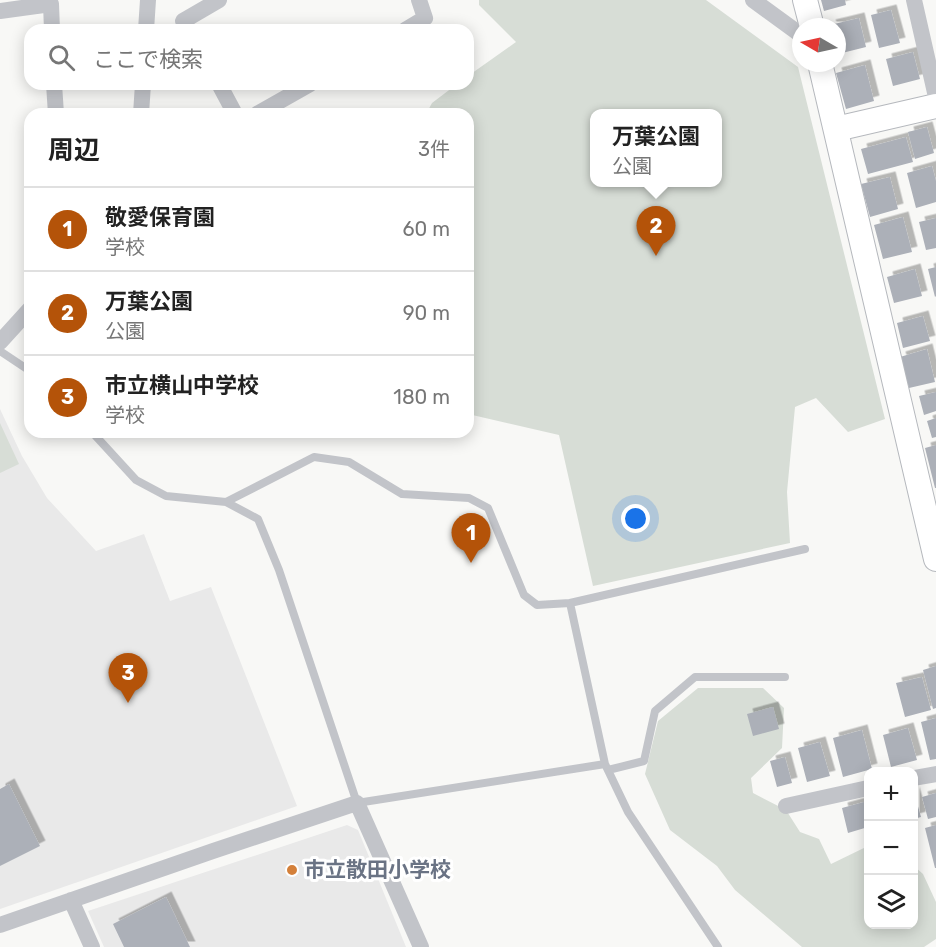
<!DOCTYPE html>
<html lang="ja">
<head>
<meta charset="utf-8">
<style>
  body { margin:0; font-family:Rubik,"Noto Sans JP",sans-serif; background:#f2f2f2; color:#222 }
  .controls { position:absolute; right:18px; bottom:18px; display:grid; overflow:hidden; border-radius:12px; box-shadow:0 3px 15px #0003 }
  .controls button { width:54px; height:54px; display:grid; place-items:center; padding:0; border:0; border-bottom:2px solid #e0e0e0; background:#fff; color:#222; font:30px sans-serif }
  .compass { position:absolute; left:792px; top:18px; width:54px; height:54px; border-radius:50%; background:#fff; box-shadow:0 3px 15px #0003; rotate:279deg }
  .you { position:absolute; left:636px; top:519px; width:21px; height:21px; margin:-15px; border:4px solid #fff; border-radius:50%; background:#1a73e8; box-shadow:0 0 0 9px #1a73e833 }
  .badge { display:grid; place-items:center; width:39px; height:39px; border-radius:50%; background:#b45309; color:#fff; font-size:20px; font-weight:700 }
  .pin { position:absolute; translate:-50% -50px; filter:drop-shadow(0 2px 3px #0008) }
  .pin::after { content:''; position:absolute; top:32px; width:21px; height:18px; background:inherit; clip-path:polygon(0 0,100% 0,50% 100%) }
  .popup { position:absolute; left:590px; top:109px; width:132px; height:78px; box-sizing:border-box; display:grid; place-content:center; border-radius:12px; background:#fff; filter:drop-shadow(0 2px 4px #0005); font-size:20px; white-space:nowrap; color:#767676 }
  .popup b { font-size:22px; color:#222 }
  .popup::after { content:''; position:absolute; left:50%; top:100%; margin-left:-12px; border:12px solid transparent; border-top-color:#fff }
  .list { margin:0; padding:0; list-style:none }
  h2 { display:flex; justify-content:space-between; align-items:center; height:78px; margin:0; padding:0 24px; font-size:26px }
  h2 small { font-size:20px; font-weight:400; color:#767676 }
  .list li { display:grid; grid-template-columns:39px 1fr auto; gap:18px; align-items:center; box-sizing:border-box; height:84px; padding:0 24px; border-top:2px solid #e0e0e0 }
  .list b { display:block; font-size:22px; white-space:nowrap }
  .list p { margin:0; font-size:20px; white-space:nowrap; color:#767676 }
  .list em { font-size:20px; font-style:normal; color:#767676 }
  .icon { flex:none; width:33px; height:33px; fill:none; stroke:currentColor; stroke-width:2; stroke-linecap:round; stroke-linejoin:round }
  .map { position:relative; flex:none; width:936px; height:947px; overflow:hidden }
  .search { position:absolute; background:#fff; box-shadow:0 3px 15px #0003; left:24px; top:24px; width:450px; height:66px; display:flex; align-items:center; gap:15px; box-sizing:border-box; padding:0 21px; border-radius:18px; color:#767676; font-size:22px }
  .panel { position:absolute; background:#fff; box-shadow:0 3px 15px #0003; left:24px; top:108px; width:450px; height:330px; border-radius:18px }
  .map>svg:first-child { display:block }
  .built { fill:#e9e9e9 }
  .green { fill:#d7ddd6; fill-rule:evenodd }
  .building { fill:#acb0b8; filter:url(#shadow) }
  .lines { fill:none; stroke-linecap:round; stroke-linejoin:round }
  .secondary-casing { stroke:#b5b8bd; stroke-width:26 }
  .lane { stroke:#c2c4c9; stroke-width:8 }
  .street { stroke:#c2c4c9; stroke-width:16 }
  .secondary { stroke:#fff; stroke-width:24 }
  .poi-dot { fill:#d4803a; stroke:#fff; stroke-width:2 }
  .labels { text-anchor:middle; stroke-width:6; stroke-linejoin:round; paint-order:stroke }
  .poi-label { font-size:21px; font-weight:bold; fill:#6a7384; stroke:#fff; text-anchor:start }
</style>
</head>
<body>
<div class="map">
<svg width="936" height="947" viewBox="0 0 936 947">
  <defs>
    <filter id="shadow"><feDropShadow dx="5.5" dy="-5.5" stdDeviation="0" flood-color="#0004"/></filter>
  </defs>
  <rect width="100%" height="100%" fill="#f8f8f6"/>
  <path class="built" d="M0 409 22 456 47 498 96 551 144 534 170 601 211 587 297 806 0 909Z
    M347 825 358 830 406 947H104L88 911Z"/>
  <path class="green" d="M479 0H706L798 67 885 419 848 432 816 398 795 407 787 492 790 543 593 586 559 435 468 414V114H426L432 103 457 84H468V76L516 42 479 5ZM594 113H718V182H594Z
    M0 423 19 464 0 473Z
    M698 688H763L784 708 782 748 751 778 753 793 786 810 800 832 819 839 831 864 868 846V924H914V866L923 874 936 902V939L924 947H802L735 890 717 866 670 830 645 774 658 721Z"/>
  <path class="building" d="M821 0H845L846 5 824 11Z
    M891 10 900 43 879 48 871 15Z
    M859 18 866 47 838 54 837 27H831L830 25Z
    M913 52 920 79 893 86 886 59Z
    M865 65 874 101 846 109 836 73Z
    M927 127 934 153 915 159 908 132Z
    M906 137 913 162 868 174 861 149Z
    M932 166 936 181V202L916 208 907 173Z
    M890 177 898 209 870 217 861 184Z
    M903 217 912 252 883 259 874 225Z
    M936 218V248L926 250 919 222Z
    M936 267V296L935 297 928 269Z
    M915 269 922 296 894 303 887 277Z
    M923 316 930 341 903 348 897 323Z
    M927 349 935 382 909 388 900 357Z
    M936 392V411L924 415 919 396Z
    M936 418V437L932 438 927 421Z
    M936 445V488H935L925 448Z
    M936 666V708L933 709 923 670Z
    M922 677 931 710 905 717 896 683Z
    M773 707 779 729 753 736 747 714Z
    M936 718V759L930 760 921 722Z
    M908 728 917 760 891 767 883 735Z
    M862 730 872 769 843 777 833 738Z
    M820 742 830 776 807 782 798 748Z
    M785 757 792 783 777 787 770 761Z
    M9 784 40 846 0 866V789Z
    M914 792 921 817 914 819Z
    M936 793V817L928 819 922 797Z
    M864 802 868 818V827L848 833 842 808Z
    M936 825V868H935L925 828Z
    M166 897 190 947H124L113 924Z"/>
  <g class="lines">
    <g class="secondary-casing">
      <path id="secondary" d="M805 0 812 27
        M820 63 936 559
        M836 129 936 106"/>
    </g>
    <path class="lane" d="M0 351 30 371
      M92 432 136 480 166 496 226 502 258 519 279 570 357 803 605 764
      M226 502 314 457 349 462 402 494 469 498 488 508 524 595 537 605 570 603 605 764 628 812 718 947
      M570 603 805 549
      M608 770 644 761 655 711 695 677H785"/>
    <path class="street" d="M753 0 801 35
      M914 0 936 97
      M0 11 51 4 52 30
      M146 30 148 0
      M189 30 183 21 219 0
      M405 30 425 18 419 0
      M54 84 56 114
      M219 84 235 114
      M141 114 143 84
      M257 114 310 84
      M0 342 30 309
      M914 778 936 774
      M786 806 868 788
      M71 900 92 947
      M0 925 213 851 357 803 421 947"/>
    <use href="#secondary" class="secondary"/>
  </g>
  <circle class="poi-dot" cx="292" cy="870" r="6"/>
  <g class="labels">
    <g class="poi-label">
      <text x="304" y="877">市立散田小学校</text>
    </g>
  </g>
</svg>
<div class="controls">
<button>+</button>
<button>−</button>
<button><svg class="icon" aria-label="layers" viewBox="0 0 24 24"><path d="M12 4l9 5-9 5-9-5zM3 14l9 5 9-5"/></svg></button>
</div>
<svg class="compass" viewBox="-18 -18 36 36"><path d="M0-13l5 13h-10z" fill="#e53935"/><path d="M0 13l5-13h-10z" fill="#767676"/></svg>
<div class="you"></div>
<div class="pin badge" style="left:471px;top:563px">1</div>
<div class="pin badge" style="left:656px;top:256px">2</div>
<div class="popup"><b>万葉公園</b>公園</div>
<div class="pin badge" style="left:128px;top:703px">3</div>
<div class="search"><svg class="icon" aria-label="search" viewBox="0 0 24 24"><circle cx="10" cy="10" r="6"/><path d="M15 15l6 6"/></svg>ここで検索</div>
<section class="panel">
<h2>周辺<small>3件</small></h2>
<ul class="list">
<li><span class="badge">1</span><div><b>敬愛保育園</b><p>学校</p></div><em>60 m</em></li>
<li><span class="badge">2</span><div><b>万葉公園</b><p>公園</p></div><em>90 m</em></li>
<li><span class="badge">3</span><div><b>市立横山中学校</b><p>学校</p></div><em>180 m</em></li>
</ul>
</section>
</div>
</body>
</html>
